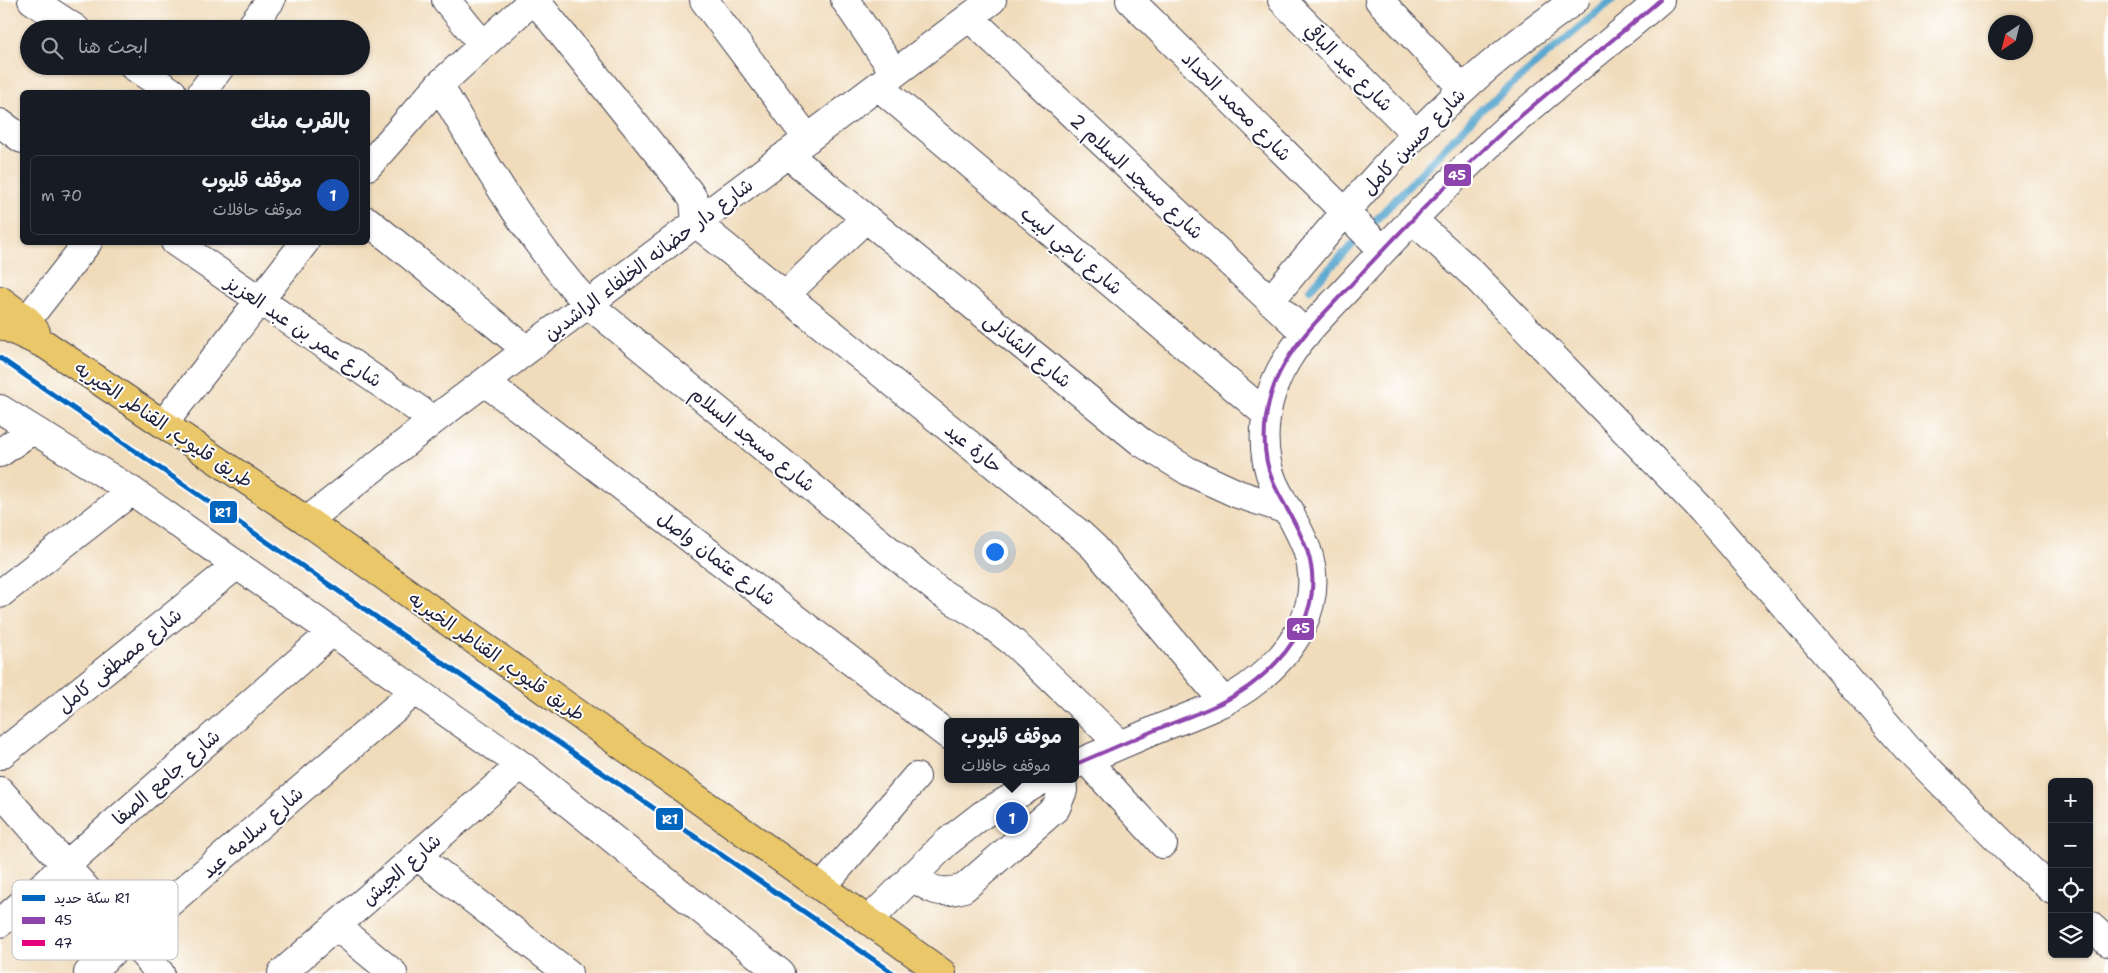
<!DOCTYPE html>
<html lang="ar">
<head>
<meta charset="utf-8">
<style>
  body { margin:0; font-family:"Shantell Sans","Playpen Sans Arabic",sans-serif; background:#242831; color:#f1f3f6; direction:rtl }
  .controls { position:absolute; right:15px; bottom:15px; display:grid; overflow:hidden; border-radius:8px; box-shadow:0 1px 4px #0004 }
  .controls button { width:45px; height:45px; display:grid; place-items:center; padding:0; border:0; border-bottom:1px solid #363941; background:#171b24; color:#f1f3f6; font:25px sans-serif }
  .compass { position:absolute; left:1988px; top:15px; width:45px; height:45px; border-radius:50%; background:#171b24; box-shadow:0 1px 4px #0004; rotate:215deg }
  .you { position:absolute; left:994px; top:551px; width:18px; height:18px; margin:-12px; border:4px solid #fff; border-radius:50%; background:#1a73e8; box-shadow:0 0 0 8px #1a73e833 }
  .badge { display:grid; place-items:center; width:32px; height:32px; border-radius:50%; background:#1a73e8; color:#fff; font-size:16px; font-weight:700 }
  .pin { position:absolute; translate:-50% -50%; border:2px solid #fff; box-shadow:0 1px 5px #0006 }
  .popup { position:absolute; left:944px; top:718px; width:135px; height:65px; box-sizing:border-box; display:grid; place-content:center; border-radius:8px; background:#171b24; filter:drop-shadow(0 1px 4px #0005); font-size:16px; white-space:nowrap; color:#9ea1a6 }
  .popup b { font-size:19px; color:#f1f3f6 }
  .popup::after { content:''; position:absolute; left:50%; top:100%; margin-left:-10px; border:10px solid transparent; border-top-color:#171b24 }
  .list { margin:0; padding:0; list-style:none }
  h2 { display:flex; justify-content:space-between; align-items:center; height:65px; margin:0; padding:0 20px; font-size:21px }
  h2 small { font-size:16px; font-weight:400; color:#9ea1a6 }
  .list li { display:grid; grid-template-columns:32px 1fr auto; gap:15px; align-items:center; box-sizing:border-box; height:80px; margin:0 10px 10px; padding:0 10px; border:1px solid #363941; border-radius:8px }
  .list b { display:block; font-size:19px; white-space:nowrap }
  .list p { margin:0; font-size:16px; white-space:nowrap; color:#9ea1a6 }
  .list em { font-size:16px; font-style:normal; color:#9ea1a6 }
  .icon { flex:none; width:28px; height:28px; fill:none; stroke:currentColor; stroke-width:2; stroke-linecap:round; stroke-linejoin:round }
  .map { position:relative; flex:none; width:2108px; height:973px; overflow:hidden; direction:ltr }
  .search { position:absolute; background:#171b24; box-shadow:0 1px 4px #0004; left:20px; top:20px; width:350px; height:55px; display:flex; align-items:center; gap:12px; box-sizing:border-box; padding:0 18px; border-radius:28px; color:#9ea1a6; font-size:19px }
  .panel { position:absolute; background:#171b24; box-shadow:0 1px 4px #0004; left:20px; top:90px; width:350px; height:155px; border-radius:8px; direction:rtl }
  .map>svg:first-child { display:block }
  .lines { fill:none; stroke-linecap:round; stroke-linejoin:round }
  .stream { stroke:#52a4cd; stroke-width:8 }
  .minor-casing { stroke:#413e4e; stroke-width:30 }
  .major-casing { stroke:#413e4e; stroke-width:30 }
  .minor { stroke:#fff; stroke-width:28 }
  .major { stroke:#eac769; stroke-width:28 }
  .bus-1-casing { stroke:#fff; stroke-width:8 }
  .bus-1 { stroke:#8e44ad; stroke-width:4 }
  .rail-1-casing { stroke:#fff; stroke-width:9 }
  .rail-1 { stroke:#0065bd; stroke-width:5 }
  .labels { text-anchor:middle; stroke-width:4; stroke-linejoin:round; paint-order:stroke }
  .street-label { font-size:19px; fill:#22223b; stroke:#fff }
  .key { fill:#fff; stroke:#bdbdc4; stroke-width:1 }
  .key-label { font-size:14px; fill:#22223b }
  .line-badge { stroke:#fff; stroke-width:2 }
  .badge-label { font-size:14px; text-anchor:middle; font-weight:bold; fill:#fff }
</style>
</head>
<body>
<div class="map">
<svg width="2108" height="973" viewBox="0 0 2108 973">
  <rect width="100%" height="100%" fill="#fff"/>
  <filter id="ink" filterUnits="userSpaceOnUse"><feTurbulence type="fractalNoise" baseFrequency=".02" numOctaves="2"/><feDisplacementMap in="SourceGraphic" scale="10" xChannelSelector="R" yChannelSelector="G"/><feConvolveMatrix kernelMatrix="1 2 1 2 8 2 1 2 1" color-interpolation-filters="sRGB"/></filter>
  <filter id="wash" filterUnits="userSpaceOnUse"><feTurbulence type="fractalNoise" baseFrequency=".0096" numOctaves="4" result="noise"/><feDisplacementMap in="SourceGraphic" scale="20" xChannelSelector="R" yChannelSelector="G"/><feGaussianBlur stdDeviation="1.12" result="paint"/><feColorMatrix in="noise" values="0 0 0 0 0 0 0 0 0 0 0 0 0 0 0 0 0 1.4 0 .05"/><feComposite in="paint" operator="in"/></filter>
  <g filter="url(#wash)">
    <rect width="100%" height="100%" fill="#f0dcbb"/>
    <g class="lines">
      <path class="stream" d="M1310 289 1481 110 1612 0"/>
    </g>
  </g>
  <g filter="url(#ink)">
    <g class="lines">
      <g class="minor-casing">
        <path id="minor" d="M32 0 76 29
          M446 0 483 45
          M535 0 689 192 694 200 696 223 1081 535 1094 547 1224 702
          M704 0 808 139
          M845 0 895 73
          M1130 0 1383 250
          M1282 0 1416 134
          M1379 0 1463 89
          M969 17 1306 334
          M249 29 271 0
          M133 66 172 92
          M439 85C485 163 526 237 588 304L940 592 982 618 1014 643 1120 744
          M878 86 1266 414
          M202 92 221 66
          M0 123 22 139
          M787 154 1141 442 1188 471 1238 494 1290 511
          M368 166 439 85 533 0
          M1412 219 1473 274 1702 510 1907 748 2010 851 2052 890
          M368 221 527 350
          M175 242 434 420
          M785 295 866 218
          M1270 301C1331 228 1392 154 1462 90 1497 57 1537 28 1575 0
          M27 320 88 242
          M485 382 948 735
          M0 409 132 491 521 765 780 973
          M164 423 305 242
          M0 453 32 430
          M307 521 434 420 992 0
          M0 594 132 491
          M0 755 237 565
          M1086 760 1163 844
          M1076 764C1104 752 1132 740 1160 728 1190 716 1221 706 1248 687 1292 655 1326 606 1307 550 1298 525 1283 504 1273 482 1257 443 1265 393 1288 358 1307 328 1335 303 1358 277 1402 229 1448 183 1495 139 1548 90 1606 47 1660 0
          M0 791 160 973
          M417 856 568 973
          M912 875C930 891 941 895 964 888L1056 808 1063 790 1062 779
          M822 887 916 777
          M869 920 946 843 982 815 1044 779
          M0 923 332 632
          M2089 925 2108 942
          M336 926 393 973
          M88 973 415 691
          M282 973 521 765"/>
      </g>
      <g class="major-casing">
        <path id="major" d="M0 300 27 320 36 332
          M0 324 46 345 307 521 942 973"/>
      </g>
      <use href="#minor" class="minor"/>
      <use href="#major" class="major"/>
      <g class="bus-1-casing">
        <path id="bus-1" d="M1076 764C1104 752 1132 740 1160 728 1190 716 1221 706 1248 687 1292 655 1326 606 1307 550 1298 525 1283 504 1273 482 1257 443 1265 393 1288 358 1307 328 1335 303 1358 277 1402 229 1448 183 1495 139 1548 90 1606 47 1660 0"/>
      </g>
      <use href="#bus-1" class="bus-1"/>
      <g class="rail-1-casing">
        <path id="rail-1" d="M0 358 893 973"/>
      </g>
      <use href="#rail-1" class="rail-1"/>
    </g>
  </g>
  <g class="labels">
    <g class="street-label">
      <text transform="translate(1349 67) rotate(45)" y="7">شارع عبد الباقي</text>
      <text transform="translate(1237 106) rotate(45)" y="7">شارع محمد الحداد</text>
      <text transform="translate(1413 141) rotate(-46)" y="7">شارع حسين كامل</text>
      <text transform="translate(1137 176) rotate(43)" y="7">شارع مسجد السلام 2</text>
      <text transform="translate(1072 250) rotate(40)" y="7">شارع ناجي لبيب</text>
      <text transform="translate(648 259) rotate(-37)" y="7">شارع دار حضانه الخلفاء الراشدين</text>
      <text transform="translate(304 331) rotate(34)" y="7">شارع عمر بن عبد العزيز</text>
      <text transform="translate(1028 350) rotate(39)" y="7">شارع الشاذلى</text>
      <text transform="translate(164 424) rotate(34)" y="7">طريق قليوب, القناطر الخيريه</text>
      <text transform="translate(753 439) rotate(39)" y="7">شارع مسجد السلام</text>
      <text transform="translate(974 448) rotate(39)" y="7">حارة عيد</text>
      <text transform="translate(717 558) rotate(37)" y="7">شارع عثمان واصل</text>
      <text transform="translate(497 656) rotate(35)" y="7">طريق قليوب, القناطر الخيريه</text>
      <text transform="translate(119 660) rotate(-39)" y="7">شارع مصطفى كامل</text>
      <text transform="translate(166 777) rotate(-41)" y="7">شارع جامع الصفا</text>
      <text transform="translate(252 832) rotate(-41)" y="7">شارع سلامه عيد</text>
      <text transform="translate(401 869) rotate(-41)" y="7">شارع الجيش</text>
    </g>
  </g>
  <rect x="12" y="880" width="166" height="80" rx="8" class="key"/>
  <rect x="22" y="895" width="23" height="6" fill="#0065bd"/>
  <rect x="22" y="917" width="23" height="7" fill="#8e44ad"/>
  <rect x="22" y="940" width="23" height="6" fill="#e5007d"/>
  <g class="key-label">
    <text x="54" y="903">سكة حديد R1</text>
    <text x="54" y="925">45</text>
    <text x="54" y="948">47</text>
  </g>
  <g class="line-badge">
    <rect x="1443" y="163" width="29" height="24" rx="5" fill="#8e44ad"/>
    <rect x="209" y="500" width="29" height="24" rx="5" fill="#0065bd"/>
    <rect x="1286" y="617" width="29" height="24" rx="5" fill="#8e44ad"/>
    <rect x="655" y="807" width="29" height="24" rx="5" fill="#0065bd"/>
  </g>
  <g class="badge-label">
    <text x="1457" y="180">45</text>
    <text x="223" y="517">R1</text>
    <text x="1301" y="633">45</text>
    <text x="670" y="824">R1</text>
  </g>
</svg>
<div class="controls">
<button>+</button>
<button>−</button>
<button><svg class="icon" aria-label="locate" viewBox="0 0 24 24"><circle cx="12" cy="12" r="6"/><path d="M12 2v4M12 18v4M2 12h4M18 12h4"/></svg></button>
<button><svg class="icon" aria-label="layers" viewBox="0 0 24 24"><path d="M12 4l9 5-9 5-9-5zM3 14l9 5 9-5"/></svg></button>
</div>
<svg class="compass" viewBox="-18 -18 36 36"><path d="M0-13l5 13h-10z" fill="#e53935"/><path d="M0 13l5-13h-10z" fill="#9ea1a6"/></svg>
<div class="you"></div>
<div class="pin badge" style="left:1012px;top:818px;background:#1a4fb4">1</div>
<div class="popup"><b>موقف قليوب</b>موقف حافلات</div>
<div class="search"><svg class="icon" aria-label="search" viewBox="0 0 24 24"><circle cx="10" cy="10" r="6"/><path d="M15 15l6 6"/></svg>ابحث هنا</div>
<section class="panel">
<h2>بالقرب منك<small></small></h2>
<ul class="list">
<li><span class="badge" style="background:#1a4fb4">1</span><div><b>موقف قليوب</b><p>موقف حافلات</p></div><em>70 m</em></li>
</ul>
</section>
</div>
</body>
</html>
